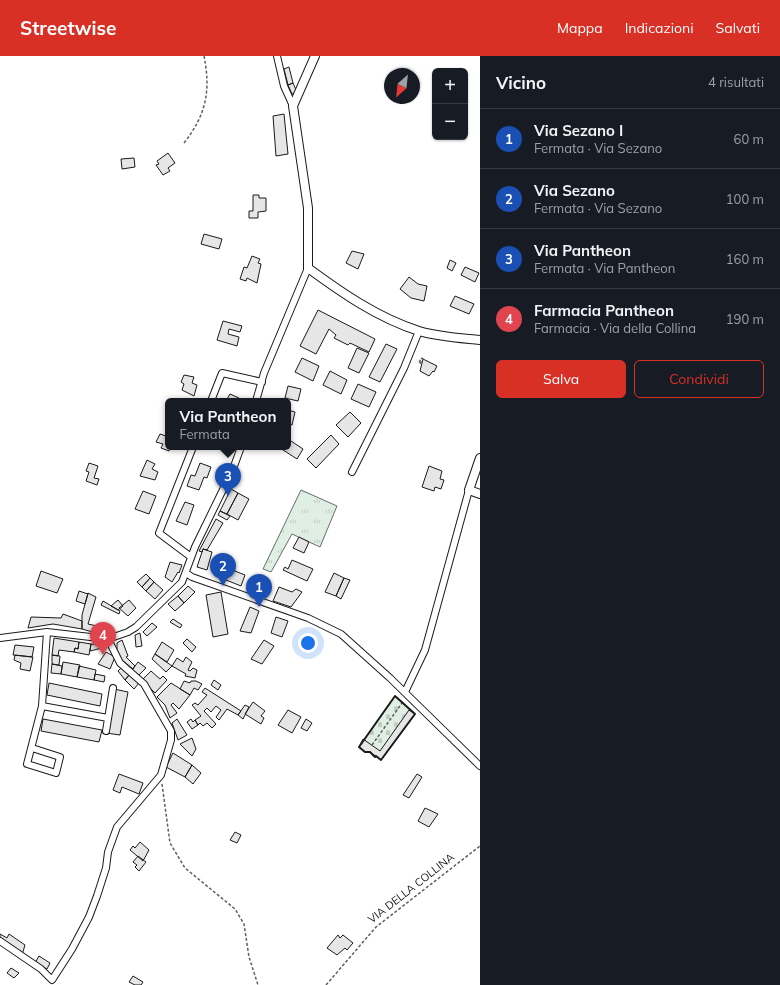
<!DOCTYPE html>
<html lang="it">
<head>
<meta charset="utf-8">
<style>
  body { margin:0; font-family:Mulish,sans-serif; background:#242831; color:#f1f3f6 }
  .controls { position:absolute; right:12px; top:12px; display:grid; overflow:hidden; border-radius:6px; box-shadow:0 1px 3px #0004 }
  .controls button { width:36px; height:36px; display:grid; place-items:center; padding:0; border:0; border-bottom:1px solid #363941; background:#171b24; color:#f1f3f6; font:20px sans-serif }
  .compass { position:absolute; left:384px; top:12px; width:36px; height:36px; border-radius:50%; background:#171b24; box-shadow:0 1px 3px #0004; rotate:207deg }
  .you { position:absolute; left:308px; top:587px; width:14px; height:14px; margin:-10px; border:3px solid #fff; border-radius:50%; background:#1a73e8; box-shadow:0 0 0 6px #1a73e833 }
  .badge { display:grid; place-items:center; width:26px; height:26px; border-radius:50%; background:#d93025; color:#fff; font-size:13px; font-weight:700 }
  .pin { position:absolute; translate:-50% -33px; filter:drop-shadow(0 1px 2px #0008) }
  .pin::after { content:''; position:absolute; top:21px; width:14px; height:12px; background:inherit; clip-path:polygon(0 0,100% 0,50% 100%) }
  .popup { position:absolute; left:165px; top:342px; width:126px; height:52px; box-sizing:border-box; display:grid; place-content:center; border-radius:6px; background:#171b24; filter:drop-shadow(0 1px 3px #0005); font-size:13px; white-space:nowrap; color:#9ea1a6 }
  .popup b { font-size:15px; color:#f1f3f6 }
  .popup::after { content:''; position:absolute; left:50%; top:100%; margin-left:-8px; border:8px solid transparent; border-top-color:#171b24 }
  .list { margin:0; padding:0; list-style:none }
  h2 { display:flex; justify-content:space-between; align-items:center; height:52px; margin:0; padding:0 16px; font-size:17px }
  h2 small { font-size:13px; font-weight:400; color:#9ea1a6 }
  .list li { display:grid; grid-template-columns:26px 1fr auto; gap:12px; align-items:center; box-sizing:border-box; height:60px; padding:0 16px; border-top:1px solid #363941 }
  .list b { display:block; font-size:15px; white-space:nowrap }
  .list p { margin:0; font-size:13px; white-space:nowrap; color:#9ea1a6 }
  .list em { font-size:13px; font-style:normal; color:#9ea1a6 }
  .actions { display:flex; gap:8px; padding:12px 16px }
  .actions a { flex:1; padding:9px 0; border:1px solid #d93025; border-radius:6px; text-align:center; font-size:14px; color:#d93025 }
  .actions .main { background:#d93025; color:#fff }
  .map { position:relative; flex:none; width:480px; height:929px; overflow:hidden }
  header { display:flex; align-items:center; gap:24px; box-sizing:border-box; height:56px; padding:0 20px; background:#d93025; color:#fff }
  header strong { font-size:19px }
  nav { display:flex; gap:22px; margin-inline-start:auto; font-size:14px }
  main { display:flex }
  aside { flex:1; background:#171b24 }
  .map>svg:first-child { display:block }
  .grass { fill:url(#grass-tufts); stroke:#6a6a6a }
  .cemetery { fill:url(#cemetery-stones); stroke:#6a6a6a }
  .building { fill:#e6e6e6; stroke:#1a1a1a }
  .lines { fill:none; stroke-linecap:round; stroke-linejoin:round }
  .minor-casing { stroke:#1a1a1a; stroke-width:8 }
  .tertiary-casing { stroke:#1a1a1a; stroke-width:10 }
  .path { stroke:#5f5f5f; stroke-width:1.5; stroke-dasharray:3 2; stroke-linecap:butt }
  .minor { stroke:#fff; stroke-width:6 }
  .tertiary { stroke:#fff; stroke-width:8 }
  .wall { stroke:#1a1a1a; stroke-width:2 }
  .labels { text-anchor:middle; stroke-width:3; stroke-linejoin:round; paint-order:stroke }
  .street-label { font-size:11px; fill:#1a1a1a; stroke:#fff }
</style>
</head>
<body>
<header>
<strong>Streetwise</strong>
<nav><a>Mappa</a><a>Indicazioni</a><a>Salvati</a></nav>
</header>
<main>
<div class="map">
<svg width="480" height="929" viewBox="0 0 480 929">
  <defs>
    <pattern id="grass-tufts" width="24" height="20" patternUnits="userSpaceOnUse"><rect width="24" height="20" fill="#e0efe3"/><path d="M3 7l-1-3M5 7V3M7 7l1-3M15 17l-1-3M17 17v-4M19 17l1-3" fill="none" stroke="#c0ccc2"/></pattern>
    <pattern id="cemetery-stones" width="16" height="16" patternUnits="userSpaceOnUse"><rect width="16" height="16" fill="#e0efe3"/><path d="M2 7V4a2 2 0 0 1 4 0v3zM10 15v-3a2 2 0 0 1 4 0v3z" fill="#c0ccc2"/></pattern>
  </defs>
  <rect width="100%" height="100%" fill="#fff"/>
  <path class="grass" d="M301 434 337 450 320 491 292 478 271 516 263 513Z"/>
  <path class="cemetery" d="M395 640 415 658 381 704 376 700 375 701 370 696H365L359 691Z"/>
  <path class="building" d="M289 11 293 27 288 29 284 13Z
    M293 27 297 36 292 38 288 29Z
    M284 58 288 98 276 100 273 60Z
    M168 97 175 107 168 112 170 115 163 119 156 109 159 108 157 105Z
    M134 102 135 111 122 113 121 103Z
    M253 139H259V142H266V155L258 156V162H249V155H253Z
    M204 178 222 183 219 193 201 188Z
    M352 195 364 198 358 213 346 207Z
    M252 200 260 203 258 207 261 208 257 227 247 222 246 225 240 223 244 211 247 212Z
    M450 204 456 207 452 215 447 212Z
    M465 211 479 217 475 226 461 219Z
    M409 221 418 228 427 230 424 245 411 242 400 233Z
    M455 240 474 248 469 258 450 250Z
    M318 254 375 283 369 296 350 287 348 289 334 282 336 279 329 273 316 298 300 290Z
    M223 265 242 270 240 276 229 273 228 278 239 281 237 290 217 284Z
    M386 288 397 293 380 326 369 321Z
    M357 292 369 297 359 317 348 312Z
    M302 302 319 310 313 325 295 316Z
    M423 303 437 310 434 316 433 315 429 320 420 315Z
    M330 315 347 324 341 338 323 329Z
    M184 319 194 321 192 327 197 329 194 340 182 334 184 328 181 326Z
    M358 328 376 336 369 351 351 343Z
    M288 330 301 333 298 345 285 342Z
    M230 338 239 342 238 344 240 345H226Z
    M288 354 295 356 292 369 288 368Z
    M350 356 361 367 348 381 336 369Z
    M160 378 166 380 168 379V391H171L169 395 161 392 163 388 156 386Z
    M331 379 339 388 316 412 307 403Z
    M288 383 303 393 297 403 280 392 288 391Z
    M147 404 155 408 152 413 158 416 155 424 140 420Z
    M89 407 98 410 94 422 99 423 97 429 86 425 89 416 86 415Z
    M200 407 211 411 207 422 204 421 199 434 187 430 191 419 195 420Z
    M429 410 442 415 440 423 444 424 441 433 435 431 434 435 422 431Z
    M231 433 238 437 227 458 220 455Z
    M143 435 156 440 149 458 135 453Z
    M238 437 249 443 238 464 227 458Z
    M185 446 194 449 187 469 176 465Z
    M220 455 230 460 227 464 218 459Z
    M216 463 223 467 207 494 203 493 202 496 199 495Z
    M299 481 309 486 304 497 293 492Z
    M203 493 212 496 207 514 197 511Z
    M292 504 313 513 307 525 283 514 285 511 288 513Z
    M170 506 182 509 179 517 178 516 172 526 165 521Z
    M225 511 245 519 241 530 221 522Z
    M41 515 63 523 57 537 36 530Z
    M334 517 344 522 336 540 325 536Z
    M146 518 150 522 142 531 137 526Z
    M150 522 154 526 146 535 142 531Z
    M344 522 350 524 341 543 336 540Z
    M256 524 269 529 265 538 252 532Z
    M154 526 163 534 155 543 146 535Z
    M188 530 195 536 184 547 178 540Z
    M279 531 292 536 296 533 302 536 291 551 273 545Z
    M79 535 88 538 85 548 76 545Z
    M221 536 228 578 213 581 206 539Z
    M88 537 96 541 88 568 97 570 96 577 82 573V559Z
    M178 540 184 547 175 555 168 548Z
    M118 544 123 550 118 554 111 550Z
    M129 544 136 552 128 560 119 552Z
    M103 545 120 555 119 558 101 549Z
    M250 551 259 555 251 577 240 575Z
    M63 558 82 565V573L53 568 28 572 31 561 61 562Z
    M276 561 288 565 282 581 271 577Z
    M173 563 182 569 180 572 170 566Z
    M152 567 157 571 147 580 143 576Z
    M97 570 104 571 103 578 96 577Z
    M140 577 142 590 136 591 135 579Z
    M54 582 79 586 78 593 75 592 74 596 59 594 58 600 52 599Z
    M187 583 196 591 192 596 183 587Z
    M122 584 128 600 126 601 135 610 133 613 122 604 117 595V587Z
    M264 584 274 590 262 608 251 603Z
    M79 586 91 588 89 599 74 596 75 592 78 593Z
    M162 586 174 594 167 606 155 598Z
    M91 588 103 589 102 592 90 595Z
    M15 589 34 591 32 601 13 599Z
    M106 596 115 601 110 613 98 608Z
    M155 598 172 610 166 616 152 603Z
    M15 599 33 601 30 615 20 613 21 607 14 604Z
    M52 599 60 600 59 609 52 608Z
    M186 601 192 606 188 614 190 615 193 612 197 614 195 622 185 620 186 618 172 610 177 602 183 606Z
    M63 606 80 609 77 621 61 618Z
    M138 606 146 612 138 620 132 614Z
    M52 608 62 610 61 618 51 617Z
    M79 610 96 614 94 624 77 621Z
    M121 612 129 619 125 624 118 615Z
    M151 615 160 623 163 620 167 624 155 637 142 624Z
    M95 618 105 620 104 626 94 624Z
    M129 619 139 627 134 633 125 624Z
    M214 624 221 629 218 634 211 629Z
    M184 625 190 627 191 625H196L202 628 198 634 194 632 190 639 180 633Z
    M49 627 102 638 100 650 47 639Z
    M171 627 190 639 179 653 173 647 171 649 177 657 170 662 165 649 157 641Z
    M205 632 241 655 238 659 227 653 219 664 216 661 221 654 216 650 211 656 207 652 204 655 216 668 212 672 207 667 203 670 200 667 198 669 195 664 201 660 192 649 195 647 198 649 207 639 202 636Z
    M114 633 128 636 120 679 106 677Z
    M253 646 265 655 261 660 264 662 261 668 245 658Z
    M245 649 249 651 243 663 238 659Z
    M288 654 301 661 292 677 278 669Z
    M409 654 415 658 381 704 370 696H365L359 691 363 683 380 695Z
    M43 663 102 674 99 686 41 675Z
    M177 663 187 679 178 684 172 667Z
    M191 663 193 666 195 664 198 669 192 673 187 666Z
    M306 663 312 667 307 675 301 672Z
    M192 682 196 693 192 700 180 688Z
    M173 697 192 709 185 721 166 711Z
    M192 709 201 717 193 728 185 721Z
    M119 718 143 727 139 738 122 731 120 737 113 734Z
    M417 718 422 721 409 742 403 739Z
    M425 752 438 758 429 771 418 765Z
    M235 776 241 779 237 787 230 784Z
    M140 786 149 794 143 805 130 794 133 790 135 792Z
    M138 800 146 806 139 815 135 811 137 809 133 806Z
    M0 878 7 882 9 878 25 889 22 899 0 883Z
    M338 879 340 882 343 879 353 887 347 894 345 892 337 899 327 892Z
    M39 900 50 907 47 913 35 907Z
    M11 912 19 917 14 922 7 917Z
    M133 920 143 926 141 929H135L129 926Z"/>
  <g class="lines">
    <g class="minor-casing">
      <path id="minor" d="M277 0 284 30 293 50
        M211 345 222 317 262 326
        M256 345 264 317 308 212
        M352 416 404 312 419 275
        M191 501 159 477 193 391
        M186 517 192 521 308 562 341 578 390 622 480 710
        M0 582 47 576 108 583 128 576 136 571 182 526 195 491 233 413 241 391
        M405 636 425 594 469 434
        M42 650 108 662
        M106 675 113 632
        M32 692 60 701 56 717 27 708 42 650 47 576
        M0 885 41 913 52 924 72 893 89 861 97 840 106 812 108 796 117 771 161 719 171 684V675L144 628 120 607 108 583"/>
    </g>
    <g class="tertiary-casing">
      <path id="tertiary" d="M315 0 293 50 308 152V212C342 237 378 262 419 275 439 281 460 282 480 284
        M480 402 469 434 480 438"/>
    </g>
    <path class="path" d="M184 87C206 59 211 35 204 0
      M421 302 423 303 420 308 419 307Z
      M372 689 402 647
      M162 728 170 787 185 812 235 853 244 868 249 901 258 929
      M326 929 376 871 480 790"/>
    <use href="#minor" class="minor"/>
    <use href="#tertiary" class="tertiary"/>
    <path class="wall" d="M395 640 415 658 381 704 376 700 375 701 370 696H365L359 691Z"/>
  </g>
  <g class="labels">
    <g class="street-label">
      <text transform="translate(411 832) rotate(-38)" y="4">VIA DELLA COLLINA</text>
    </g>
  </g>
</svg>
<div class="controls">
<button>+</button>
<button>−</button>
</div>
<svg class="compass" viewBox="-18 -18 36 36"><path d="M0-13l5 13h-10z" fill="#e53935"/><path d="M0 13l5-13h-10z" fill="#9ea1a6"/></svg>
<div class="you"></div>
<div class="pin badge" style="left:259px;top:551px;background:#1a4fb4">1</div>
<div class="pin badge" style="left:223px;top:530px;background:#1a4fb4">2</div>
<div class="pin badge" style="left:228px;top:440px;background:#1a4fb4">3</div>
<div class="popup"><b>Via Pantheon</b>Fermata</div>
<div class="pin badge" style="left:103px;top:599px;background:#e0444e">4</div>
</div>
<aside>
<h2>Vicino<small>4 risultati</small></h2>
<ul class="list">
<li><span class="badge" style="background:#1a4fb4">1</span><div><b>Via Sezano I</b><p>Fermata · Via Sezano</p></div><em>60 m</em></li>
<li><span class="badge" style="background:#1a4fb4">2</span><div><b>Via Sezano</b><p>Fermata · Via Sezano</p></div><em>100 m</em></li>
<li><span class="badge" style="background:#1a4fb4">3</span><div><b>Via Pantheon</b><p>Fermata · Via Pantheon</p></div><em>160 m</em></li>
<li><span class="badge" style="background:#e0444e">4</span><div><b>Farmacia Pantheon</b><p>Farmacia · Via della Collina</p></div><em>190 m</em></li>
</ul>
<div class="actions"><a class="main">Salva</a><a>Condividi</a></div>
</aside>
</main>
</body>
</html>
